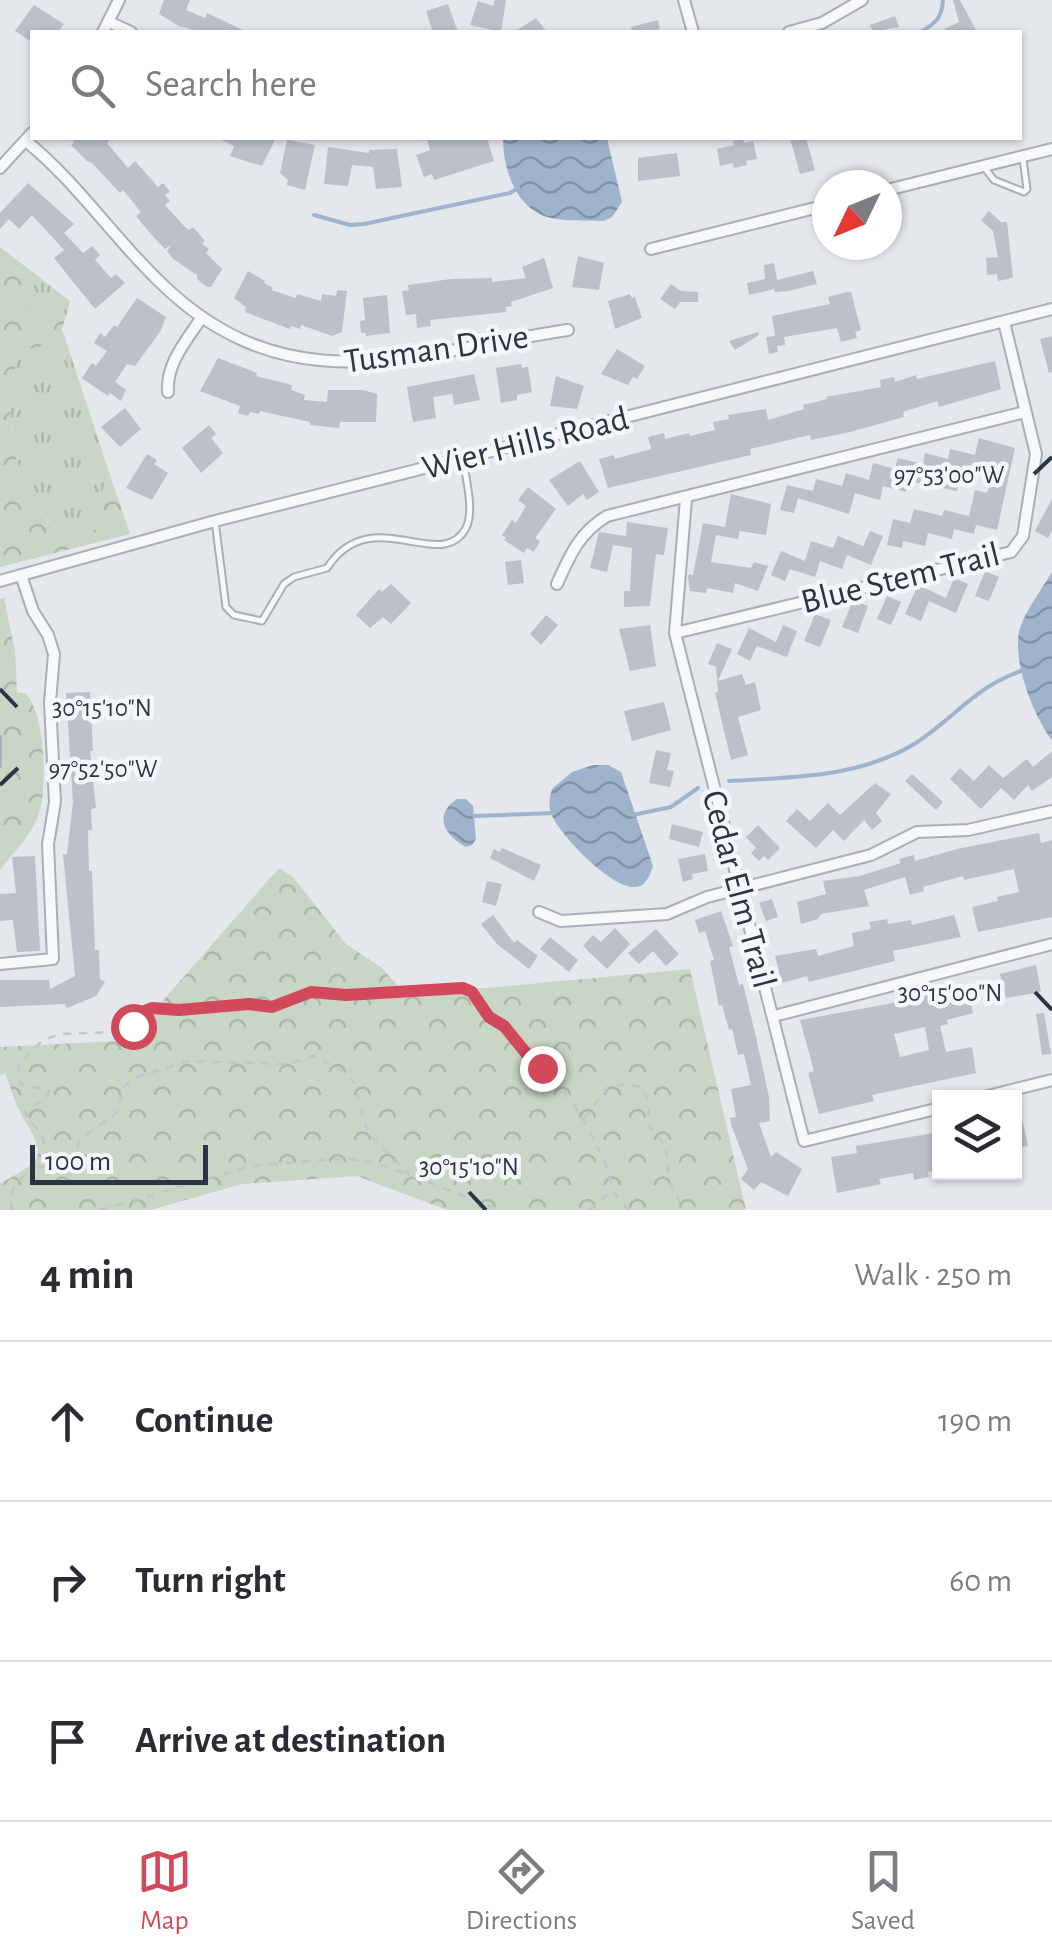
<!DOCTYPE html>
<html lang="en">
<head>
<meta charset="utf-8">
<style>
  body { margin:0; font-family:"Alegreya Sans",sans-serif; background:#f7f7f7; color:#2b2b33 }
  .controls { position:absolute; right:30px; bottom:30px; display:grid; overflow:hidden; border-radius:0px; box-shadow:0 2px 8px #0004 }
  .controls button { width:90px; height:90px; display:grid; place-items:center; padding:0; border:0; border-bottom:2px solid #e1e1e2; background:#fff; color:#2b2b33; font:50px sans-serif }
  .compass { position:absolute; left:812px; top:170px; width:90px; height:90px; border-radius:50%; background:#fff; box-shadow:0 2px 8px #0004; rotate:227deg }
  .scale { position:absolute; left:30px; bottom:25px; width:178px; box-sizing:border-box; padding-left:10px; border:5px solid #2b3445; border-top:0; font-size:28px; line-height:35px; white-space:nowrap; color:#2b3445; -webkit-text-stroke:8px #f4f6f9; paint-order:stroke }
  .stop { position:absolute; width:30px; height:30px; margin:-22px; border:8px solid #d1495b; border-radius:50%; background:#fff }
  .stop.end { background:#d1495b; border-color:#fff; box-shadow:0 2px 10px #0008 }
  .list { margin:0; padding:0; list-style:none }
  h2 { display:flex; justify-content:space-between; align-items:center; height:130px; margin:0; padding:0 40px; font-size:42px }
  h2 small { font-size:32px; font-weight:400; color:#7c7c81 }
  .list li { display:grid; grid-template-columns:65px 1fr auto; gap:30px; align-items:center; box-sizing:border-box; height:160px; padding:0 40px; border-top:2px solid #e1e1e2 }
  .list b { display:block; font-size:38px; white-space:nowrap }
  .list em { font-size:32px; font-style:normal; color:#7c7c81 }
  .icon { flex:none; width:55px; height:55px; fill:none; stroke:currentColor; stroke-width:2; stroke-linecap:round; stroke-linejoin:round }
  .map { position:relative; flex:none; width:1052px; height:1210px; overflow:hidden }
  .search { position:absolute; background:#fff; box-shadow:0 2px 8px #0004; left:30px; right:30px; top:30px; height:110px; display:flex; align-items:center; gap:25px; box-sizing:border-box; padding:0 35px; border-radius:0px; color:#7c7c81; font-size:38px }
  .sheet { height:610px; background:#fff }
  nav { display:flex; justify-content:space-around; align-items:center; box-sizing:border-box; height:140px; border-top:2px solid #e1e1e2; background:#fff; font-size:28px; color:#7c7c81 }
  nav a { display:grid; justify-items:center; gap:5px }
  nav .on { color:#d1495b }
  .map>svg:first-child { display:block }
  .grass { fill:url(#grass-tufts) }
  .forest { fill:url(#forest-crowns) }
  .water { fill:url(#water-waves) }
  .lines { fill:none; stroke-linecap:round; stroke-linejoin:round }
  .stream { stroke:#9fb4cc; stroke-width:4 }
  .building { fill:#bbc0ca; fill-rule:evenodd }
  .service-casing { stroke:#a9aeb7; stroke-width:9 }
  .minor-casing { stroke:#a9aeb7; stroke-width:14 }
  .path { stroke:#c2c5cb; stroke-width:2.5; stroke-dasharray:8 8; stroke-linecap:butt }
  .service { stroke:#f7f8fa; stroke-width:5 }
  .minor { stroke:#f7f8fa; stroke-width:10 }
  .route { stroke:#d1495b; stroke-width:12 }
  .ticks { fill:none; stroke:#2b3445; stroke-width:4 }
  .labels { text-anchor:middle; stroke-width:9; stroke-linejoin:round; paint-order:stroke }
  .street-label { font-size:35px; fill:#2b3445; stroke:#f4f6f9 }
  .ticks-label { font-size:25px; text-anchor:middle; fill:#2b3445; stroke:#f4f6f9; stroke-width:9; stroke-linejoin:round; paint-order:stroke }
</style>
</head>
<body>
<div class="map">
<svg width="1052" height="1210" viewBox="0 0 1052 1210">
  <defs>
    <pattern id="grass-tufts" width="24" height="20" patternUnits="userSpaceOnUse" patternTransform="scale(2.5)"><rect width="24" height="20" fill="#c9d6c5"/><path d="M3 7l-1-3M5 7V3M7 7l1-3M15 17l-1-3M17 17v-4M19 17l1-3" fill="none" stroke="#adb8ab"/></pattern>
    <pattern id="forest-crowns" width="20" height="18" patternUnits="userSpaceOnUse" patternTransform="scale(2.5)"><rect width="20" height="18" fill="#c9d6c5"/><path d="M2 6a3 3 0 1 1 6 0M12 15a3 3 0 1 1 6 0" fill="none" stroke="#adb8ab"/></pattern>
    <pattern id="water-waves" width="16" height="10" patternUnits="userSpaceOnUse" patternTransform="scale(2.5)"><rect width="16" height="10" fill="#9fb4cc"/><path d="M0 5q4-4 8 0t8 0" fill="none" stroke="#8293a7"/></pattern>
  </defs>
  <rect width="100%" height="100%" fill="#e4e7ec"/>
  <path class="grass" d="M31 271 70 301 66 316 31 309 28 302Z
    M66 341 110 475 99 497 104 512 102 525 94 530 66 535C11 499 0 409 20 351Z"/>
  <path class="forest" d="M0 247 31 271 28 302 31 309 66 316 62 329 66 341 20 351C0 408 11 500 66 535L94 530 102 525 104 512 99 497 110 475 130 534 0 567Z
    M4 598 15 651 17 692 26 694C45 714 47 783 40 810 34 833 14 852 0 870V599Z
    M279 868 293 877 346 944 382 968 399 987 488 988 690 969 746 1210H447L357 1176 242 1184 150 1210H0V1184C39 1160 50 1162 24 1119 15 1105 11 1088 5 1073L0 1076V1047L118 1041 132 1036Z"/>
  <path class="water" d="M503 138H607L622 202 612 217 604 221C586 220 564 222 547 217 515 207 503 168 503 138Z
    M1052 572V740C1033 716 1011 658 1020 628 1026 609 1042 589 1052 572Z
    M593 765H608L621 772 653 866C650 874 648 882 640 886 617 896 558 834 551 813 548 806 550 796 552 789L572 772Z
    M457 799H466L473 806 476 839 472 845 466 847C444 835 433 815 457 799Z"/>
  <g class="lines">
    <path class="stream" d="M921 32C936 23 942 18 943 0
      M314 215 350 225 364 224 510 193 518 188
      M0 737V766
      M729 781C794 777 859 778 916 743 956 717 975 686 1024 670
      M633 815 671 807 698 788
      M474 816 554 813"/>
  </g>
  <path class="building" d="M164 0H190L186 10 205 18 207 13 247 32H202L179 26 159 14Z
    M495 0H506L501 32 470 25 478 1 493 6Z
    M953 0H960L977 32H938L959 22Z
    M448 4 458 32H433L426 11Z
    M34 5 64 24 58 32H32V42L15 31Z
    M895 16 899 27 873 32 870 25Z
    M536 18 547 32H514Z
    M658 20 660 29 633 32 631 27Z
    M70 138H112L107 143 128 168 135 161 158 187 163 183 170 192 165 195 170 201 165 205 184 226 189 230 193 227 205 241 202 244 209 249 206 253 222 269 211 287H207L197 279V275L173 259 167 251 171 245 165 249 149 232 136 216 141 212 123 190 120 193 92 163 87 161 71 145 74 142Z
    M217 138H276L262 166 230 156 234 146Z
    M434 138H487L494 161 434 180 432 174 424 177 416 155 430 150 427 140Z
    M790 138H806L815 170 800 174Z
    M743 139 744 143 753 141 757 159 746 161 747 165 734 168 733 163 720 166 717 149 734 145 733 141Z
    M287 140 315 145 305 190 287 185 288 180 280 173Z
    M328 147 369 153V150L397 149 402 187 376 189 373 167 352 165 348 186 324 184Z
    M677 153 680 176 638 181V158Z
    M28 183 74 224 64 233 83 253 92 246 100 255 95 260 111 278 116 274 125 283 95 309 54 258 64 250 32 215 19 229 9 219 0 229V213Z
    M989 211 1001 222H1007L1013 277 1008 279 998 281 997 274 987 275 986 258 998 257 993 231 981 220Z
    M578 256 604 263 599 290 572 287Z
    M544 258 553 288 511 302 512 306 506 307V312L430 320 431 326 417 328 416 314 406 315 402 291 409 290 408 285 451 279 492 278V282L526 278 522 267Z
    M774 263 777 280 813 271 817 284 788 291 775 292 774 289 749 295 747 283 765 279 764 265Z
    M248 271 265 281 264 283 273 288 271 290 296 298 297 294 321 301 322 294 336 296 337 290 347 291 342 332 332 336 301 325 300 329 291 326 290 329 245 312 246 307 234 298Z
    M671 284 681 291 698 292V302H680L675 309 660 299Z
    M847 292H851L861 330 855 332 857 338 841 342 837 328 784 337 785 345 777 346 778 352 769 354 766 337 775 336 772 316 830 304 828 297Z
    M630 294 632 298 635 297 642 318 615 329 608 301Z
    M387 295 390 333 366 336V333H361L360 321 365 320 363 298Z
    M137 298 166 317 160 332 135 366 127 364 115 382 126 390 121 401 110 393 108 396 82 378 92 363 96 366 107 351 94 343 100 333 105 337 114 325 117 327Z
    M758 332 759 335 735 350 729 341Z
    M1052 336V372L1049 373 1040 339Z
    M617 349 645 366 637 379 633 377 628 385 601 374Z
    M218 358 257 373 256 376 292 385 291 390 305 395 304 400 327 402 328 390H363L377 394 376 422H340L339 428 310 425V422L260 411 259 414 250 412 248 416 238 413 240 406 200 391Z
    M995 361 1001 389 939 407 937 401 903 412 904 417 850 432 811 440 810 435 750 449 751 455 608 488 599 459 614 455 615 459 651 449 648 437 664 433 665 439 689 433 690 436 715 430 713 422 729 419 728 415 766 409 768 420 804 409 803 405 827 399 826 397 881 387 880 380 894 377 895 382 916 375 917 379Z
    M521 364 522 368 528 367 532 392 517 395V400L501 403 496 368Z
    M474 374 480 400 454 405 452 394 433 397 436 418 413 422 407 387Z
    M556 376 584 386 577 409 550 406Z
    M125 408 141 429 120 447 101 427Z
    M209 425 216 434 211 438 223 453 201 473 182 448Z
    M979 438 1015 448 997 530 976 525 974 534 954 529 952 539 928 533 925 546 903 541 902 548 887 545 893 519 910 523 914 509 942 516 944 510 969 516 975 490 987 493 994 473 963 465 957 491 908 481 906 492 883 486 880 500 855 493 849 514 798 498 794 513 780 510 787 485 813 491 816 479 842 486 846 473 869 480 873 463 895 469 898 458 923 464 925 453 948 459 950 449 975 455Z
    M147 454 157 460 154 464 168 473 152 500 126 488Z
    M580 461 599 492 587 500 583 494 568 506 549 480Z
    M528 487 556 509 535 538 540 541 534 552 527 548 524 553 504 540 506 538 502 535 512 520 516 523 526 506 518 500Z
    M731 494 771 504 766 535 740 531 738 539 716 535 711 562 751 568 754 562 768 566 758 591 735 583 733 593 707 588 706 593 690 591 688 577 689 574 693 575 703 523 725 527Z
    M1052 499V531L1048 538 1035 531Z
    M627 522 668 528 664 555 656 554 650 606 624 607V591H630L632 548 613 545 607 572 590 568 599 532 626 536Z
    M870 531 883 536 871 565 847 555 842 569 820 561 815 577 790 569 785 581 771 575 781 551 805 561 811 541 833 548 838 536 863 546Z
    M521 560 524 583 508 585 505 562Z
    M985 571 999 577 989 601 975 596Z
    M954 578 968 584 956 613 929 601 921 621 905 614 918 585 946 598Z
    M391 584 411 603 391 624 383 617 370 628 356 615 379 589 382 592Z
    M887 596 901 602 891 625 877 619Z
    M853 600 868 606 858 633 842 627Z
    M815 614 831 620 820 647 804 641Z
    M546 615 558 625 541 645 530 634Z
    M650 625 656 666 630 671 619 629Z
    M783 625 797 631 787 657 757 646 750 661 737 654 749 628 776 642Z
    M717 643 732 649 718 681 742 674 746 685 755 682 761 710 738 717 748 755 731 760 715 693 718 692 716 667 708 664Z
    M90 692 93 751H90L96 808 91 809 92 830H88L89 871H92L95 950H99L100 979 105 982 96 996 67 1008 65 1004 0 1007V980H49L50 989 75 976 63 854H67L73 802 66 693Z
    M664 702 671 730 632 741 624 711Z
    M656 750 671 753 667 770 674 771 670 787 649 783Z
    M1052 751V777L1032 791 1028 785 1014 800 1001 788 981 809 950 779 960 768 974 781 989 765 1003 778 1027 759 1033 767Z
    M912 774 943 802 936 810 905 781Z
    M875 783 891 794 876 813 882 821 872 830 864 820 844 841 833 830 816 848 786 821 797 809 810 821 828 803 840 815Z
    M672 824 703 832 699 847 669 839Z
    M758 825 780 848 768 860 764 856 759 861 751 853 756 848 746 837Z
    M1039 833 1041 843 1052 840V917L978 932 972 907 998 901 997 897 1019 892 1014 869 964 880 963 876 923 887 924 891 910 895 905 877 864 890 869 906 821 914 818 919 801 924 797 902 826 894 823 881 860 876 901 863 899 859 914 855 915 861 957 849Z
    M502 848 541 865 534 881 490 858 494 849 500 852Z
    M705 854 708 871 692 874 693 879 683 882 678 859Z
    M35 856 40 951 17 952 13 920 0 921V894L16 893 12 857Z
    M487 881 502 884 496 906 482 902Z
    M772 899 778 917 766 921 759 903Z
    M721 911 733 946 729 947 739 985 743 984 756 1037 769 1097 770 1121 759 1123 771 1157 776 1152 802 1169 788 1196 761 1182 754 1190 741 1179 748 1169 732 1127 730 1118 736 1117 731 1089 751 1085 744 1054 738 1055 732 1029 729 1030 722 1005 719 1006 710 961 714 960 705 931 699 933 695 920Z
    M493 915 514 943 517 940 538 956 529 969 497 944 481 924Z
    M954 915 961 937 893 951 895 961 809 982 807 976 782 983 775 956 816 949 818 956 854 946 852 933 871 929 869 922 887 919 888 924 911 920 912 925Z
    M615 928 630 944 607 969 583 946 593 935 601 942Z
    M656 929 679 954 666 966 653 951 639 964 628 953Z
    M550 937 578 960 569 972 540 949Z
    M1036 965 1041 992 1006 998 1000 974Z
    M940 989 942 998 968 992 973 1013 947 1020 948 1024 940 1026 946 1052 972 1047 976 1073 872 1095 874 1101 819 1114 808 1073 814 1071 800 1020 888 1004ZM925 1027 929 1050 900 1057 894 1034Z
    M1044 1013 1051 1054 1042 1055 1036 1014Z
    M1014 1105H1019L1028 1146 1014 1149Z
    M940 1132V1170L928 1172 929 1177 914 1180 913 1173 879 1179 881 1184 837 1193 831 1157 857 1153 856 1146Z"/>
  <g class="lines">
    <g class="service-casing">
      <path id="service" d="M984 167 994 180 1024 192 1027 189 1023 159
        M215 521 226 607 234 615 262 621 284 584 294 577 327 568C371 500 441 575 466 528 475 510 465 477 463 457"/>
    </g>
    <g class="minor-casing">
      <path id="minor" d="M684 0 693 32
        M109 22 131 32
        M103 32 119 0
        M789 32 822 23 862 0
        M26 141C78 183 114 239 163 285 290 407 418 352 568 330
        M0 168 32 133
        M887 190 1052 149
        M651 249 827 205
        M168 392C166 363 187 340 202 317
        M686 499 675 633 804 1141 940 1108
        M0 581 215 521 1052 309
        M557 584C570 555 579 533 607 516L1025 412
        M675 633 1011 552 1023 536 1036 454 1004 322
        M539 912 561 921 667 914 707 897 871 855 917 832 968 830 1052 811
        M0 964 53 959 48 844 55 802 50 702 54 654 48 635 33 611 21 575
        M774 1016 1052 944
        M980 1098 1052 1080"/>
    </g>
    <path class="path" d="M584 1118 608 1087 628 1084 641 1087 649 1102 648 1124 666 1147 669 1182 684 1210
      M38 1167H58L73 1156 80 1140 117 1112 124 1087 134 1078 188 1061 288 1064 314 1056 346 1073 354 1082 368 1133 410 1175
      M413 1176 500 1210
      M12 1210C4 1175 35 1178 47 1150L42 1137 25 1112 46 1098 49 1091 21 1084 17 1076 20 1062 43 1040 60 1034 121 1032 133 1026 147 1009 179 1010 249 1005 272 1007 311 992 346 995 463 988 472 993 489 1017 504 1026 535 1065 554 1076 583 1119 605 1162 613 1190 628 1210
      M100 1210 251 1166 332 1159 366 1160 405 1173
      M589 1210 611 1192"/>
    <use href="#service" class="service"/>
    <use href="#minor" class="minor"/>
  </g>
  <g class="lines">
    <path class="route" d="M133 1026 142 1012 152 1008 179 1010 249 1004 272 1007 311 992 346 995 463 988 472 992 489 1017 504 1026 535 1064 542 1068"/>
  </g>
  <path class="ticks" d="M1034 474 1052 457M0 689 17 707M0 785 18 768M1035 992 1052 1010M469 1192 486 1210"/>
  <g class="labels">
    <g class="street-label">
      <text transform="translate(436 348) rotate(-8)" y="12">Tusman Drive</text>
      <text transform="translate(525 442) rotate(-14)" y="12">Wier Hills Road</text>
      <text transform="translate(900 577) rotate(-14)" y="12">Blue Stem Trail</text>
      <text transform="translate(740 889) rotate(75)" y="12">Cedar Elm Trail</text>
    </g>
  </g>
  <g class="ticks-label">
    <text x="949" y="483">97°53'00"W</text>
    <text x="102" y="716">30°15'10"N</text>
    <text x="103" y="777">97°52'50"W</text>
    <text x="950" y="1001">30°15'00"N</text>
    <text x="469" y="1175">30°15'10"N</text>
  </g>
</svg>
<div class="controls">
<button><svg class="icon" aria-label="layers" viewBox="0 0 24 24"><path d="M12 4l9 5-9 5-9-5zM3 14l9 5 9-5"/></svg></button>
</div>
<svg class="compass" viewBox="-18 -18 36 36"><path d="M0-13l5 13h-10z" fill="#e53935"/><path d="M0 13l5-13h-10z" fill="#7c7c81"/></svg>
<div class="scale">100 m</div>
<div class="stop" style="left:133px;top:1026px"></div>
<div class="stop end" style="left:542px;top:1068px"></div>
<div class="search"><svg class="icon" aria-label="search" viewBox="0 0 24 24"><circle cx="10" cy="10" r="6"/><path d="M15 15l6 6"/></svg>Search here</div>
</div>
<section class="sheet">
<h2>4 min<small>Walk · 250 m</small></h2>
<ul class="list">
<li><svg class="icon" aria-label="ahead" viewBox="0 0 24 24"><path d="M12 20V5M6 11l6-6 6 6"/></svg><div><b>Continue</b></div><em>190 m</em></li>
<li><svg class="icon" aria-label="right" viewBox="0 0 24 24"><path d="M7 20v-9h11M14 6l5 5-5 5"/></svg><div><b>Turn right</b></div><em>60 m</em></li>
<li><svg class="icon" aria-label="arrive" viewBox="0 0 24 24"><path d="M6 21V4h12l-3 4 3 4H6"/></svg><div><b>Arrive at destination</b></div></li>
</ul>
</section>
<nav>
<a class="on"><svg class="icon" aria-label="map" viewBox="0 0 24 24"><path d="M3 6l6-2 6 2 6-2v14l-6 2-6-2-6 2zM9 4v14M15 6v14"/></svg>Map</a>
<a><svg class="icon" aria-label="directions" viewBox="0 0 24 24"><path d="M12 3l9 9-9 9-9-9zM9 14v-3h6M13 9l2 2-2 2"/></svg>Directions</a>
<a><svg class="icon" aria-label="saved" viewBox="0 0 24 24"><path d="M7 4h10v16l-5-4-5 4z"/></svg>Saved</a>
</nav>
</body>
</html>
